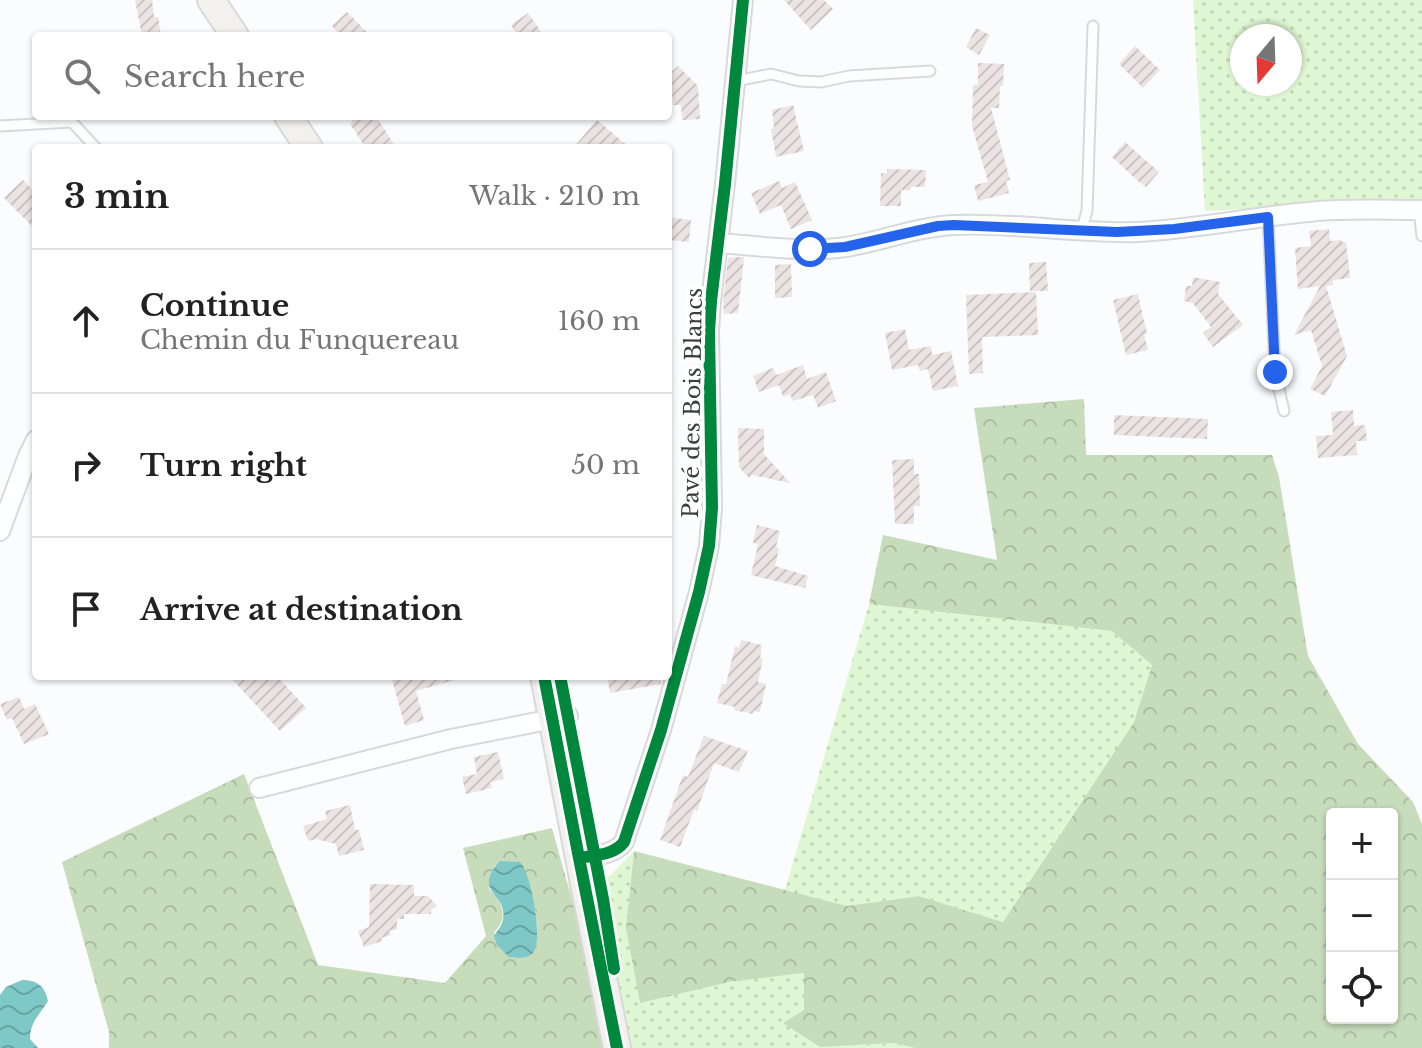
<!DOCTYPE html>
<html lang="en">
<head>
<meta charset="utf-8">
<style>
  body { margin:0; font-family:"Libre Baskerville",serif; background:#f6f6f6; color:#222 }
  .controls { position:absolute; right:24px; bottom:24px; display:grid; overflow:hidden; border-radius:8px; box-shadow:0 2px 6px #0004 }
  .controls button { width:72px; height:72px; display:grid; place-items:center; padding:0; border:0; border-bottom:2px solid #e0e0e0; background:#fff; color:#222; font:40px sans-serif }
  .compass { position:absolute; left:1230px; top:24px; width:72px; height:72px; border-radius:50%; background:#fff; box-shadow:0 2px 6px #0004; rotate:199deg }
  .stop { position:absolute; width:24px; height:24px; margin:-18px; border:6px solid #2563eb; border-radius:50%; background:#fff }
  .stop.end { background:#2563eb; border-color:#fff; box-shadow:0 2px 8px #0008 }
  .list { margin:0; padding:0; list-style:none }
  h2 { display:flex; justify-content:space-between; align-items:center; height:104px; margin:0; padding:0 32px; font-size:34px }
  h2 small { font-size:26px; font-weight:400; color:#767676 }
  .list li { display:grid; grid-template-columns:52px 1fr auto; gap:24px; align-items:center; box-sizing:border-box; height:144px; padding:0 32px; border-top:2px solid #e0e0e0 }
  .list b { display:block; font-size:30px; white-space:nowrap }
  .list p { margin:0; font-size:26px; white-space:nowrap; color:#767676 }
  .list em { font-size:26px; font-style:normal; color:#767676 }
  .icon { flex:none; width:44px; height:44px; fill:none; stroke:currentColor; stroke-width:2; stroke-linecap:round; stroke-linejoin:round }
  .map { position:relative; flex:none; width:1422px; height:1048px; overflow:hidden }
  .search { position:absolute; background:#fff; box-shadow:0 2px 6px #0004; left:32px; top:32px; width:640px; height:88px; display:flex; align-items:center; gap:20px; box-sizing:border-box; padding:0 28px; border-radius:8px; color:#767676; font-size:30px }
  .panel { position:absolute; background:#fff; box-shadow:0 2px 6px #0004; left:32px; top:144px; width:640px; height:536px; border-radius:8px }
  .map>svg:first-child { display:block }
  .grass { fill:url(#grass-dots); fill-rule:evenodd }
  .forest { fill:url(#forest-crowns); fill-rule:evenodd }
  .water { fill:url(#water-waves) }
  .building { fill:url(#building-hatch) }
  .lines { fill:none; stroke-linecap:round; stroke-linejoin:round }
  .lane-casing { stroke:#d8d9db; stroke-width:13 }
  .street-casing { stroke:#d8d9db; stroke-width:22 }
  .secondary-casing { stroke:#d8d9db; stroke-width:30 }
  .lane { stroke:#feffff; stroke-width:9 }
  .street { stroke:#feffff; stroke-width:18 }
  .secondary { stroke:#f2f1ee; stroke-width:26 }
  .cycleway-casing { stroke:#fff; stroke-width:17 }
  .cycleway { stroke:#00873e; stroke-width:12 }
  .route { stroke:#2563eb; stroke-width:10 }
  .labels { text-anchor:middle; stroke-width:8; stroke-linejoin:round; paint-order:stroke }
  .street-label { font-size:22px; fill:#3a3d41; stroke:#fff }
</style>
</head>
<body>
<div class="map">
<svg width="1422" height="1048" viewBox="0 0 1422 1048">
  <defs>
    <pattern id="grass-dots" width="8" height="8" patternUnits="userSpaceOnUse" patternTransform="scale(2)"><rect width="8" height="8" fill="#e0f7d4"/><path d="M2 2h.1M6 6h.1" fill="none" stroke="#c1d5b7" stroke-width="1.8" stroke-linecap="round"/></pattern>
    <pattern id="forest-crowns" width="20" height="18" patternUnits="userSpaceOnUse" patternTransform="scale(2)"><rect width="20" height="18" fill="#c6dcbb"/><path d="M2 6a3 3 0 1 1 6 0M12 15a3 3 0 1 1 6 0" fill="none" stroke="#abbea2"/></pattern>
    <pattern id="water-waves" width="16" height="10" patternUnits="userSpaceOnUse" patternTransform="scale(2)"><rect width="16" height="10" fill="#7ec8c8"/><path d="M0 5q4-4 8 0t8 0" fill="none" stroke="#68a4a4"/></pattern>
    <pattern id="building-hatch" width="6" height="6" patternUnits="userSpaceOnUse" patternTransform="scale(2)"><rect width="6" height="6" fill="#ece3e3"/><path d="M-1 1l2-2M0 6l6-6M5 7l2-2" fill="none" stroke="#cbc4c4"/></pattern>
  </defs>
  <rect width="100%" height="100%" fill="#fbfcfd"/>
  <path class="grass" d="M1193 0H1422V203L1344 204 1205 211ZM1242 36H1290V84H1242Z
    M869 604 1112 631 1152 665 1134 722 1003 922 919 896 847 906 785 890Z
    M634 851 626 927 729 982 805 973 804 1010 784 1023 820 1047 893 1043 915 1048H603L585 947 566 882 610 876Z"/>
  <path class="forest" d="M1084 399 1086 455H1272L1279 477 1308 656 1358 744 1413 802 1422 824V1048H915L893 1043 820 1047 783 1023 804 1010V973L729 982 640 1003 626 927 634 851 847 906 919 896 1003 922 1134 722 1152 665 1112 631 869 604 883 535 997 560 974 408ZM1332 814H1392V1018H1332Z
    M244 774 318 965 445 983 486 936 463 848 552 828 585 947 603 1048H109V1032L62 862ZM496 865 535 907C537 932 545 955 512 958L494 933C505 920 506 910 495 896 491 890 489 892 489 884 488 877 493 871 496 865Z"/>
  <path class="water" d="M500 861 520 862C531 873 544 940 533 953 527 959 516 958 509 957L497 945 494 936C497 931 502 926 503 919 508 893 471 893 500 861Z
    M22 980C37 980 45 986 48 1001 40 1014 30 1022 30 1039L38 1048H0V995L6 987Z"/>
  <path class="building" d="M135 0H152L154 17H158L161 36H142Z
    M784 0H824L833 9 811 30Z
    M347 12 359 24 370 36H341L332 26Z
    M528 13 544 36H518L511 25Z
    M976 28 990 35 979 55 966 47Z
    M1135 46 1160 70 1143 88 1119 64Z
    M978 63 1004 64 1003 86H1000L999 108H991L1010 180 1006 181 1009 193 978 201 974 185 988 182 972 126 973 85H978Z
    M678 66 698 86 700 119 682 120 681 105H673L672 92H668V75Z
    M793 105 804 151 776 157 771 129H774L772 110Z
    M349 116H376L396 148H366L350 124 353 122Z
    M597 120 630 148H573Z
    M1125 142 1159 172 1146 187 1139 182 1112 157Z
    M887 169 926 170 925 187H911V190H901V206H880L881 173 887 174Z
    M23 180 36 193V230L4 198Z
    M779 181 782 188 795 182 812 220 791 229 781 205 760 214 751 193Z
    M668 217 691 220 689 242 668 240Z
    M1329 229 1330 241 1342 240V242H1346L1350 278 1333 280V285L1326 286 1347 356 1325 396 1310 389 1322 366 1311 330 1294 335 1320 286 1298 289 1295 248 1311 246 1309 231Z
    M738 257H744L738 313 724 314 723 302 728 258Z
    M1046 262 1048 291H1030L1029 263Z
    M791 264 792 297 775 298V265Z
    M1193 277 1220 282 1218 294 1243 325 1213 347 1203 333 1211 327 1193 303 1184 301 1186 286H1192Z
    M1036 292 1038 335 982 337 983 373 969 374 966 295Z
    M1138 294 1147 334 1144 335 1148 350 1126 355 1113 300Z
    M905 329 909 350 931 346 932 355 951 351 958 386 933 391 928 369 920 371 918 365 892 370 885 333Z
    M803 365 807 379 826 372 836 401 818 408 813 395 793 401 790 394 783 397 779 385 759 392 753 376 773 368 776 375Z
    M1353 410 1354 426 1365 425 1367 441H1356L1357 455 1318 458 1316 436 1333 435 1331 412Z
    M1114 415 1208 419 1207 439 1114 435Z
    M738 428 764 429V454L790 483 752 475 749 478 739 467Z
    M914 459V474H919L920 506H914V524H895L892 460Z
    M757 525 780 531 776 547 779 548 775 566 808 576 805 588 751 575 758 544 753 543Z
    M741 640 762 645 760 658H763L758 682 766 684 760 712 753 711V714L734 710 735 707 717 703 722 684H726L735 646 739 648Z
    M229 676H277L306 708 280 731Z
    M391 676H453L454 680 416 691 424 720 405 726Z
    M607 676H660L661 684 610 693Z
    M19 697 24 709 35 704 49 734 24 744 12 718 7 720 0 704Z
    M704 736 748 751 739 772 714 763 697 811 694 810 680 847 660 840 683 775 688 777Z
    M498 752 504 779 490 782 492 788 466 794 462 777 477 774 474 757Z
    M350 805 355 830H359L364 850 339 856 336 844 316 839 308 841 303 826 327 819 325 811Z
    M370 884 414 885V896H428L437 906 431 910V914H404V919H397V929L389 931 391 935 381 938 382 941 364 947 358 931 369 927Z"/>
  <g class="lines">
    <g class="lane-casing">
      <path id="lane" d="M736 81 771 74 799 81 821 82 849 76 930 71
        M0 126 72 122 96 148
        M1419 210 1422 236
        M1268 217 1275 372 1284 411
        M1081 232 1087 211 1093 26"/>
    </g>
    <g class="street-casing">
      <path id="street" d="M719 243C761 246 804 253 846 247 882 241 917 227 954 225 1015 222 1076 234 1137 232 1197 229 1258 216 1318 211 1353 208 1388 210 1422 210
        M0 531 28 456 36 440
        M259 788 451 739 568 716
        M579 858C594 855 613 856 624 842L661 730 699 592 709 546 712 508 709 331 711 301 725 184 743 0"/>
    </g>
    <g class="secondary-casing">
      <path id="secondary" d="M211 0 235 36
        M288 116 309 148
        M544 676 579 858 617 1048"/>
    </g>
    <use href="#lane" class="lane"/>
    <use href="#street" class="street"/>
    <use href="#secondary" class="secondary"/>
    <g class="cycleway-casing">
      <path id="cycleway" d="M544 676 579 858 617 1048
        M560 676 603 899 614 969
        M579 858C594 855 613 856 624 842L661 730 699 592 709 546 712 508 709 331 711 301 725 184 743 0"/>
    </g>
    <use href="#cycleway" class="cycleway"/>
  </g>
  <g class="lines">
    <path class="route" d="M810 249 845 247 938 226 954 225 1117 232 1174 229 1268 217 1275 372"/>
  </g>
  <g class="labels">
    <g class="street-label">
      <text transform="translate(692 403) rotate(-89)" y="8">Pavé des Bois Blancs</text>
    </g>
  </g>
</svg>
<div class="controls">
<button>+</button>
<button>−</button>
<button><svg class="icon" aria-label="locate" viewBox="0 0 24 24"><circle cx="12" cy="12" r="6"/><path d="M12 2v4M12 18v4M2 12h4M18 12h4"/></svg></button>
</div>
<svg class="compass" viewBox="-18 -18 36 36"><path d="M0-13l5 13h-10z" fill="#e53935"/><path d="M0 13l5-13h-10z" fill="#767676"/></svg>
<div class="stop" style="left:810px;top:249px"></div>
<div class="stop end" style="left:1275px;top:372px"></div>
<div class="search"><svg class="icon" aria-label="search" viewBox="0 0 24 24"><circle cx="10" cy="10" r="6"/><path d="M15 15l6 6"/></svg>Search here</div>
<section class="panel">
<h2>3 min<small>Walk · 210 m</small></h2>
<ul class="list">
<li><svg class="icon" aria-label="ahead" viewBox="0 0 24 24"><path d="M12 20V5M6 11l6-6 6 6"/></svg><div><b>Continue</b><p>Chemin du Funquereau</p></div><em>160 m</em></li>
<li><svg class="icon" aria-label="right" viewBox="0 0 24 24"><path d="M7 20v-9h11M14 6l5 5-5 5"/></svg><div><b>Turn right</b></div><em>50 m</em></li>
<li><svg class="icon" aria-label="arrive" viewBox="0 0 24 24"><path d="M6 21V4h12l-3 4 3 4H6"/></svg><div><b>Arrive at destination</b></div></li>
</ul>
</section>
</div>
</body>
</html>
